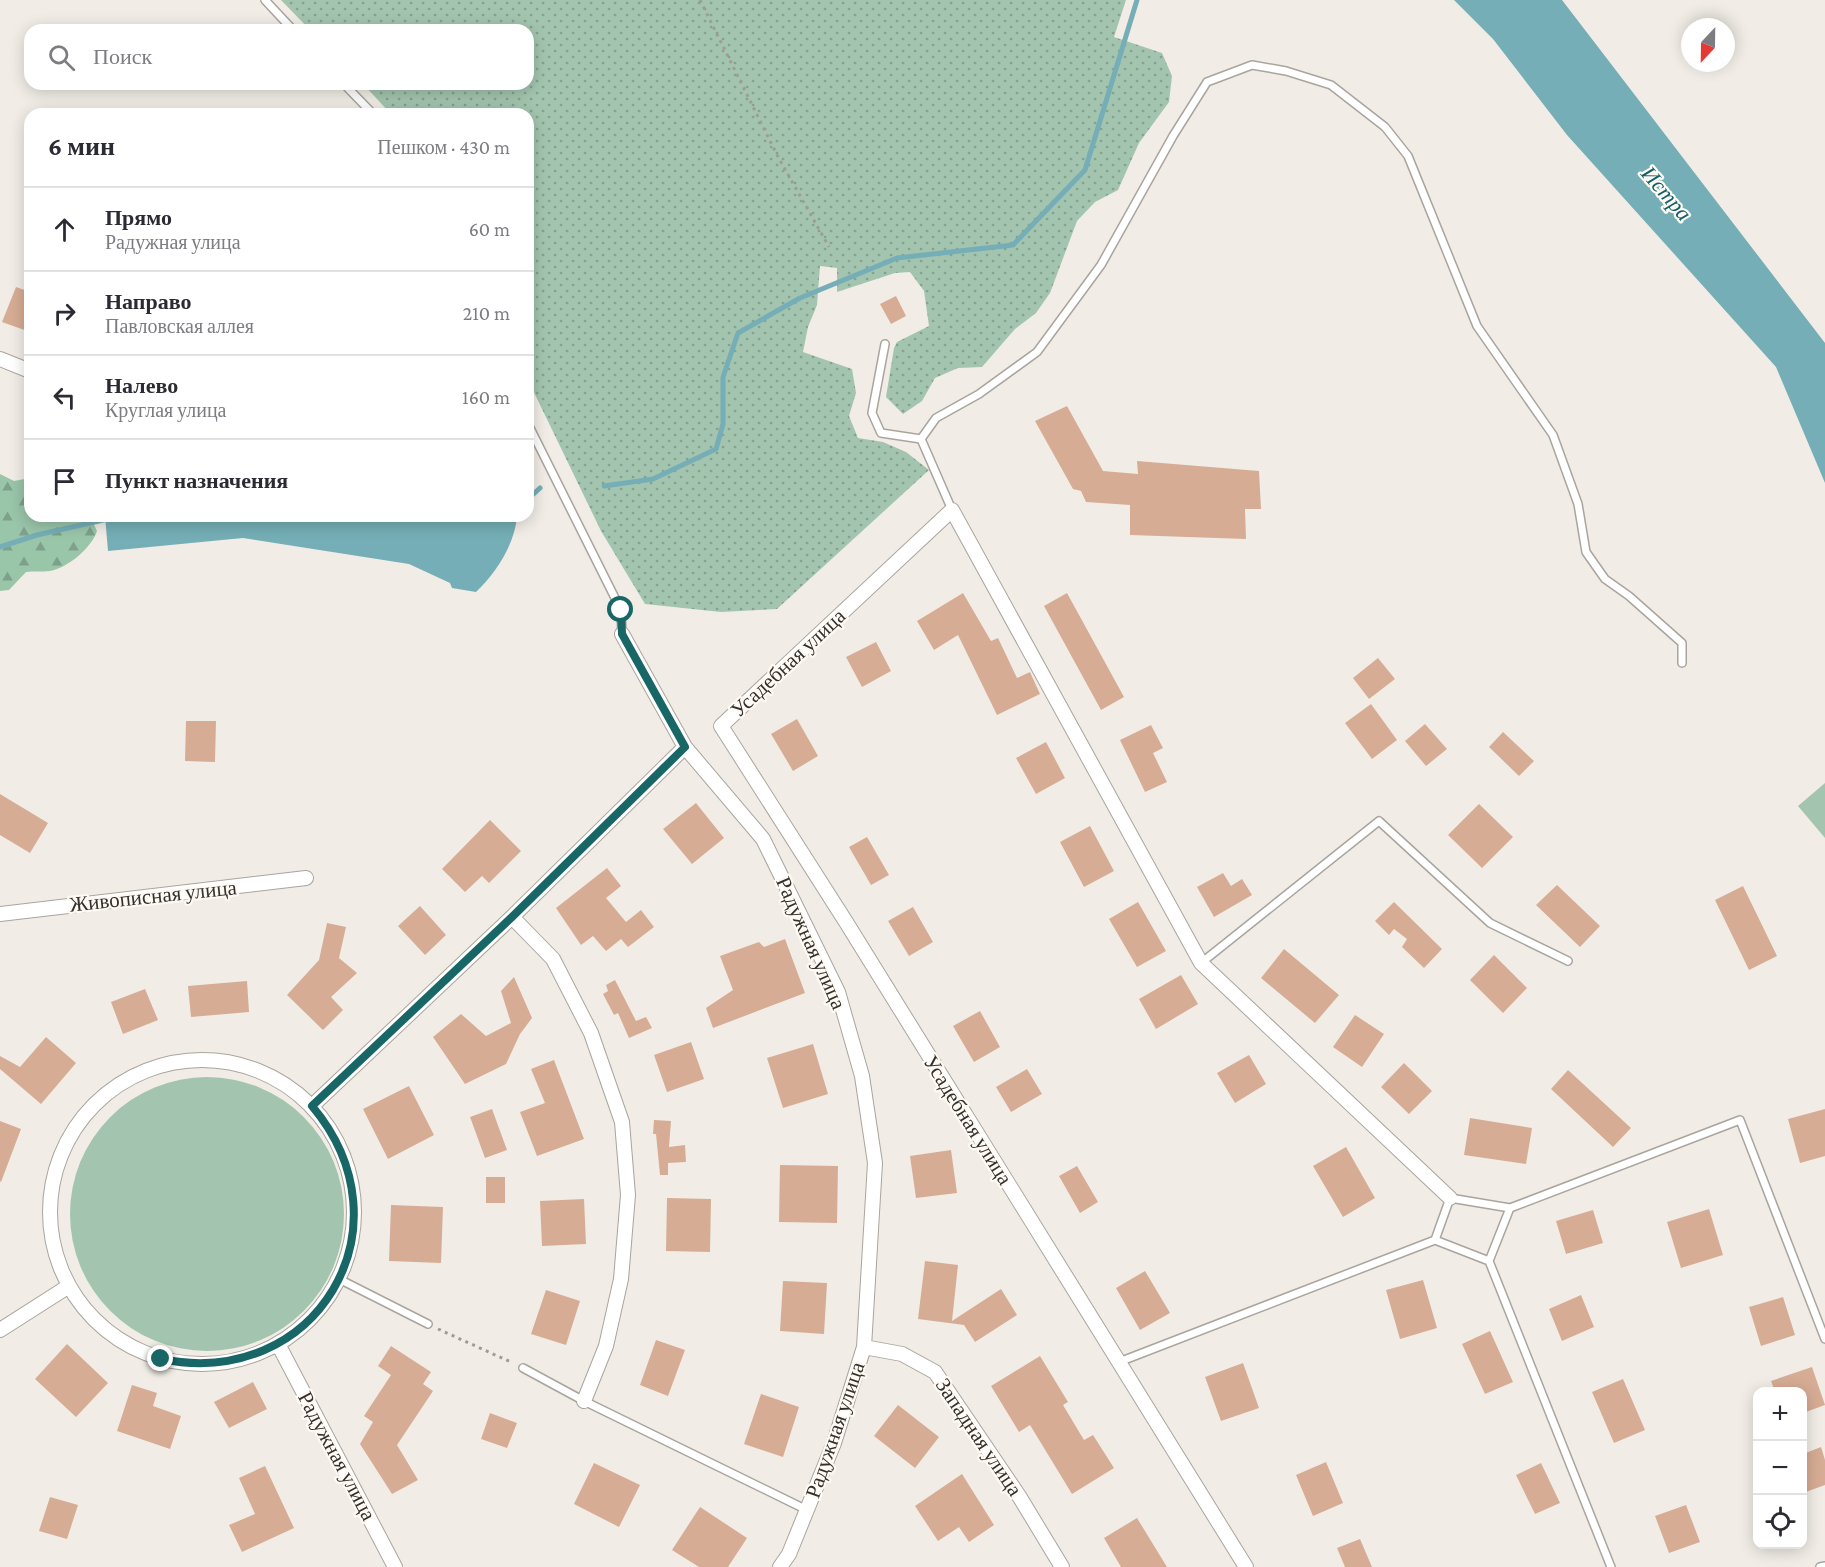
<!DOCTYPE html>
<html lang="ru">
<head>
<meta charset="utf-8">
<style>
  body { margin:0; font-family:"Crimson Pro",serif; background:#f7f7f7; color:#2b2b33 }
  .controls { position:absolute; right:18px; bottom:18px; display:grid; overflow:hidden; border-radius:12px; box-shadow:0 3px 15px #0003 }
  .controls button { width:54px; height:54px; display:grid; place-items:center; padding:0; border:0; border-bottom:2px solid #e1e1e2; background:#fff; color:#2b2b33; font:30px sans-serif }
  .compass { position:absolute; left:1681px; top:18px; width:54px; height:54px; border-radius:50%; background:#fff; box-shadow:0 3px 15px #0003; rotate:202deg }
  .stop { position:absolute; width:18px; height:18px; margin:-14px; border:4px solid #186666; border-radius:50%; background:#fff }
  .stop.end { background:#186666; border-color:#fff; box-shadow:0 2px 6px #0008 }
  .list { margin:0; padding:0; list-style:none }
  h2 { display:flex; justify-content:space-between; align-items:center; height:78px; margin:0; padding:0 24px; font-size:26px }
  h2 small { font-size:20px; font-weight:400; color:#7c7c81 }
  .list li { display:grid; grid-template-columns:39px 1fr auto; gap:18px; align-items:center; box-sizing:border-box; height:84px; padding:0 24px; border-top:2px solid #e1e1e2 }
  .list b { display:block; font-size:22px; white-space:nowrap }
  .list p { margin:0; font-size:20px; white-space:nowrap; color:#7c7c81 }
  .list em { font-size:20px; font-style:normal; color:#7c7c81 }
  .icon { flex:none; width:33px; height:33px; fill:none; stroke:currentColor; stroke-width:2; stroke-linecap:round; stroke-linejoin:round }
  .map { position:relative; flex:none; width:1825px; height:1567px; overflow:hidden }
  .search { position:absolute; background:#fff; box-shadow:0 3px 15px #0003; left:24px; top:24px; width:510px; height:66px; display:flex; align-items:center; gap:15px; box-sizing:border-box; padding:0 21px; border-radius:18px; color:#7c7c81; font-size:22px }
  .panel { position:absolute; background:#fff; box-shadow:0 3px 15px #0003; left:24px; top:108px; width:510px; height:414px; border-radius:18px }
  .map>svg:first-child { display:block }
  .grass { fill:url(#grass-dots) }
  .forest { fill:url(#forest-firs) }
  .green { fill:#a3c5af }
  .water { fill:#75aeb6 }
  .lines { fill:none; stroke-linecap:round; stroke-linejoin:round }
  .stream { stroke:#75aeb6; stroke-width:5 }
  .building { fill:#d7ac94 }
  .service-casing { stroke:#a9a59e; stroke-width:10 }
  .minor-casing { stroke:#a9a59e; stroke-width:16 }
  .path { stroke:#9f9c97; stroke-width:3; stroke-dasharray:3 4.5; stroke-linecap:butt }
  .service { stroke:#fff; stroke-width:7 }
  .minor { stroke:#fff; stroke-width:14 }
  .route { stroke:#186666; stroke-width:8 }
  .labels { text-anchor:middle; stroke-width:4.5; stroke-linejoin:round; paint-order:stroke }
  .street-label { font-size:21px; fill:#32312e; stroke:#fefaf3 }
  .water-label { font-size:22px; font-style:italic; fill:#12616a; stroke:#fefaf3 }
</style>
</head>
<body>
<div class="map">
<svg width="1825" height="1567" viewBox="0 0 1825 1567">
  <defs>
    <pattern id="grass-dots" width="8" height="8" patternUnits="userSpaceOnUse" patternTransform="scale(1.5)"><rect width="8" height="8" fill="#a3c5af"/><path d="M2 2h.1M6 6h.1" fill="none" stroke="#85a18f" stroke-width="1.8" stroke-linecap="round"/></pattern>
    <pattern id="forest-firs" width="22" height="20" patternUnits="userSpaceOnUse" patternTransform="scale(1.5)"><rect width="22" height="20" fill="#99c5a9"/><path d="M5 1l3.5 6h-7zM16 11l3.5 6h-7z" fill="#7da18a"/></pattern>
  </defs>
  <rect width="100%" height="100%" fill="#f1ede6"/>
  <path class="grass" d="M281 0H1126L1114 37 1162 53 1172 76 1169 102 1139 143 1118 190 1095 202 1077 221 1050 293 1036 313 1015 329 982 367 958 368 935 378 922 401 903 414 886 397 894 348 897 342 929 326 924 291 910 272 895 273 837 292V268L820 266 817 305 808 327 803 352 852 369 856 393 849 416 858 438 883 442 906 452 929 470 777 609 721 612 645 604 601 531 528 380V114H391L363 84H528V30H310Z"/>
  <path class="forest" d="M0 474 14 481 30 478V516H90L97 531C92 547 68 568 50 571 42 572 34 571 26 572L9 590 0 591Z"/>
  <path class="green" d="M1825 783V838L1798 806Z
    M70 1214a137 137 0 1 1 274 0a137 137 0 1 1-274 0Z"/>
  <path class="water" d="M1454 0H1562L1825 343V483L1776 367 1567 135 1493 39Z
    M105 516H517C515 544 496 573 476 592L452 588 450 583 409 564 243 538 108 551Z"/>
  <g class="lines">
    <path class="stream" d="M604 486 653 479 716 449 723 424V377L738 333 800 298 897 258 1013 245 1085 170 1137 0
      M528 499 540 488
      M0 547 37 535 112 518"/>
  </g>
  <path class="building" d="M16 287 30 292V332L2 322Z
    M896 296 906 316 891 324 880 304Z
    M1067 406 1103 471 1138 474 1137 461 1259 471 1261 509H1245L1246 539 1130 535V505L1086 502 1081 491 1073 489 1035 421Z
    M963 593 991 641 998 638 1017 678 1030 672 1040 694 997 715 958 635 934 650 917 621Z
    M1067 593 1124 697 1101 710 1044 606Z
    M876 642 891 671 862 687 846 657Z
    M1378 658 1395 679 1369 699 1353 678Z
    M1371 704 1397 740 1372 759 1345 723Z
    M797 719 818 756 793 771 771 734Z
    M186 721H216L215 762 185 761Z
    M1425 724 1447 749 1426 766 1405 741Z
    M1151 725 1163 748 1153 753 1167 782 1145 792 1120 740Z
    M1503 732 1534 761 1519 776 1489 747Z
    M1046 742 1065 778 1036 794 1016 758Z
    M0 794 48 823 30 853 0 835Z
    M696 803 724 838 692 864 663 829Z
    M1479 804 1513 837 1482 868 1448 835Z
    M490 820 521 851 489 883 482 876 465 892 442 869Z
    M1090 826 1114 871 1084 887 1060 842Z
    M867 837 889 875 871 885 849 847Z
    M607 868 621 886 606 898 626 922 641 910 654 927 628 947 621 939 606 951 593 936 581 945 556 908Z
    M1223 873 1231 886 1242 879 1252 895 1214 917 1197 887Z
    M1557 885 1600 926 1580 947 1536 905Z
    M1743 886 1777 956 1749 970 1715 900Z
    M1138 902 1166 951 1137 967 1109 919Z
    M1394 902 1442 949 1424 968 1402 947 1407 939 1394 929 1389 935 1375 921Z
    M420 906 446 935 425 955 398 926Z
    M913 907 933 942 909 956 888 921Z
    M327 923 346 927 339 958 357 973 331 997 343 1010 323 1030 287 995 319 960Z
    M785 939 805 993 713 1028 706 1008 733 990 720 956 759 942 764 947Z
    M1284 949 1339 995 1315 1023 1261 978Z
    M1494 955 1527 988 1503 1013 1470 980Z
    M1181 975 1198 1004 1156 1029 1139 999Z
    M514 977 532 1018 520 1034 506 1064 465 1084 433 1037 461 1014 486 1036 511 1023 501 991Z
    M615 980 636 1021 646 1017 652 1028 629 1038 618 1013 614 1015 603 994 608 991 606 985Z
    M247 981 249 1012 191 1017 188 986Z
    M145 989 158 1020 123 1034 111 1002Z
    M980 1011 1000 1047 974 1062 953 1026Z
    M1355 1015 1384 1034 1362 1067 1333 1047Z
    M46 1037 76 1063 41 1104 0 1069V1056L20 1067Z
    M691 1042 704 1079 667 1092 654 1055Z
    M813 1044 828 1094 783 1108 767 1058Z
    M1249 1055 1266 1084 1235 1103 1217 1073Z
    M554 1060 584 1139 537 1156 520 1112 545 1103 531 1069Z
    M1404 1063 1432 1091 1409 1114 1381 1087Z
    M1027 1069 1042 1094 1011 1112 996 1087Z
    M1568 1070 1631 1128 1613 1147 1551 1089Z
    M409 1086 434 1135 388 1159 363 1109Z
    M492 1109 507 1150 485 1158 470 1117Z
    M1825 1109V1156L1800 1163 1788 1119Z
    M1470 1118 1532 1128 1526 1164 1464 1155Z
    M654 1120 671 1121 669 1147 685 1145 686 1162 668 1163V1175H660L656 1134H653Z
    M0 1121 21 1129 1 1182 0 1181Z
    M1346 1147 1375 1198 1343 1217 1313 1166Z
    M951 1150 957 1193 916 1198 910 1156Z
    M780 1165 838 1166 837 1223 779 1222Z
    M1077 1166 1098 1202 1080 1213 1059 1176Z
    M486 1177H505V1203H486Z
    M667 1198 711 1199 710 1252 666 1251Z
    M584 1199 586 1244 542 1246 540 1201Z
    M391 1205 443 1207 441 1263 389 1261Z
    M1709 1209 1723 1255 1681 1268 1667 1222Z
    M1593 1210 1603 1243 1566 1254 1556 1221Z
    M925 1261 958 1265 952 1321 1001 1289 1017 1315 975 1342 964 1325 918 1319Z
    M1145 1271 1170 1313 1140 1330 1116 1288Z
    M1423 1280 1437 1328 1400 1339 1386 1290Z
    M783 1281 827 1283 824 1334 780 1331Z
    M546 1290 580 1301 566 1345 531 1334Z
    M1581 1295 1594 1327 1562 1341 1549 1309Z
    M1783 1297 1795 1335 1761 1346 1749 1307Z
    M1490 1331 1513 1382 1485 1394 1462 1344Z
    M656 1340 685 1350 668 1396 640 1385Z
    M67 1344 108 1383 76 1417 35 1379Z
    M391 1346 431 1372 423 1384 433 1391 397 1445 418 1480 392 1494 360 1444 373 1422 364 1416 391 1375 378 1366Z
    M1040 1356 1068 1402 1063 1405 1084 1440 1093 1435 1114 1468 1072 1494 1030 1425 1019 1432 991 1386Z
    M1243 1363 1259 1408 1221 1421 1205 1377Z
    M1812 1367 1825 1405 1803 1413V1392H1775L1771 1381Z
    M1623 1379 1645 1430 1614 1443 1592 1392Z
    M253 1382 267 1409 229 1428 214 1402Z
    M132 1385 157 1393 153 1406 181 1416 170 1449 117 1431Z
    M761 1394 799 1407 783 1457 744 1444Z
    M898 1405 939 1437 915 1468 874 1436Z
    M490 1413 517 1423 507 1448 481 1439Z
    M1821 1447 1825 1460V1485L1803 1493V1454Z
    M1326 1462 1343 1503 1313 1516 1296 1475Z
    M594 1463 640 1485 619 1527 574 1504Z
    M1541 1463 1560 1503 1535 1514 1516 1475Z
    M265 1466 294 1528 242 1552 229 1525 255 1514 239 1478Z
    M962 1474 994 1525 969 1542 959 1527 938 1541 915 1506Z
    M50 1497 78 1505 67 1539 39 1531Z
    M1686 1505 1700 1542 1669 1553 1655 1516Z
    M700 1507 747 1538 728 1567H699L672 1550Z
    M1137 1518 1167 1567H1121L1104 1538Z
    M1360 1539 1372 1567H1345L1337 1548Z"/>
  <g class="lines">
    <g class="service-casing">
      <path id="service" d="M265 0 293 30
        M344 84 373 114
        M885 344 872 413 881 433 921 439
        M528 424 621 610 622 634
        M952 510 921 439 936 418 979 394 1037 352 1101 265 1173 136 1207 82 1252 65 1286 71 1331 85 1385 127 1408 156 1477 326 1553 435 1578 504 1586 552 1605 579 1629 596 1682 643V663
        M1201 963 1379 821 1490 923 1568 961
        M1510 1208 1740 1120 1825 1339
        M1489 1261 1435 1240 1450 1198 1510 1208 1489 1261 1611 1567
        M339 1279 428 1324
        M1119 1362 1435 1240
        M523 1368 584 1401 807 1510
        M1820 1567 1825 1566"/>
    </g>
    <g class="minor-casing">
      <path id="minor" d="M0 359 30 371
        M622 634 685 747 763 839 838 992 862 1076 875 1163 864 1347 834 1443 789 1554 780 1567
        M0 914 306 878
        M512 917 553 959 591 1033 622 1122 628 1195 621 1279 606 1346 584 1401
        M50 1212a152 152 0 1 1 304 0a152 152 0 1 1-304 0Z
        M312 1106 512 917 685 747
        M0 1330 69 1286
        M278 1344 395 1567
        M864 1347 902 1354 935 1372 1019 1496 1062 1567
        M1246 1567 846 922 721 726 952 510 1201 963 1450 1198"/>
    </g>
    <path class="path" d="M700 0 777 155 829 247
      M438 1329 513 1363"/>
    <use href="#service" class="service"/>
    <use href="#minor" class="minor"/>
  </g>
  <g class="lines">
    <path class="route" d="M161 1359C316 1391 414 1227 312 1106L512 917 685 747 622 634 621 610"/>
  </g>
  <g class="labels">
    <g class="street-label">
      <text transform="translate(788 663) rotate(-43)" y="7">Усадебная улица</text>
      <text transform="translate(153 896) rotate(-6)" y="7">Живописная улица</text>
      <text transform="translate(811 943) rotate(66)" y="7">Радужная улица</text>
      <text transform="translate(968 1120) rotate(58)" y="7">Усадебная улица</text>
      <text transform="translate(835 1430) rotate(-71)" y="7">Радужная улица</text>
      <text transform="translate(979 1437) rotate(56)" y="7">Западная улица</text>
      <text transform="translate(337 1456) rotate(62)" y="7">Радужная улица</text>
    </g>
    <g class="water-label">
      <text transform="translate(1667 193) rotate(49)" y="8">Истра</text>
    </g>
  </g>
</svg>
<div class="controls">
<button>+</button>
<button>−</button>
<button><svg class="icon" aria-label="locate" viewBox="0 0 24 24"><circle cx="12" cy="12" r="6"/><path d="M12 2v4M12 18v4M2 12h4M18 12h4"/></svg></button>
</div>
<svg class="compass" viewBox="-18 -18 36 36"><path d="M0-13l5 13h-10z" fill="#e53935"/><path d="M0 13l5-13h-10z" fill="#7c7c81"/></svg>
<div class="stop" style="left:621px;top:610px"></div>
<div class="stop end" style="left:161px;top:1359px"></div>
<div class="search"><svg class="icon" aria-label="search" viewBox="0 0 24 24"><circle cx="10" cy="10" r="6"/><path d="M15 15l6 6"/></svg>Поиск</div>
<section class="panel">
<h2>6 мин<small>Пешком · 430 m</small></h2>
<ul class="list">
<li><svg class="icon" aria-label="ahead" viewBox="0 0 24 24"><path d="M12 20V5M6 11l6-6 6 6"/></svg><div><b>Прямо</b><p>Радужная улица</p></div><em>60 m</em></li>
<li><svg class="icon" aria-label="right" viewBox="0 0 24 24"><path d="M7 20v-9h11M14 6l5 5-5 5"/></svg><div><b>Направо</b><p>Павловская аллея</p></div><em>210 m</em></li>
<li><svg class="icon" aria-label="left" viewBox="0 0 24 24"><path d="M17 20v-9H6M10 6l-5 5 5 5"/></svg><div><b>Налево</b><p>Круглая улица</p></div><em>160 m</em></li>
<li><svg class="icon" aria-label="arrive" viewBox="0 0 24 24"><path d="M6 21V4h12l-3 4 3 4H6"/></svg><div><b>Пункт назначения</b></div></li>
</ul>
</section>
</div>
</body>
</html>
